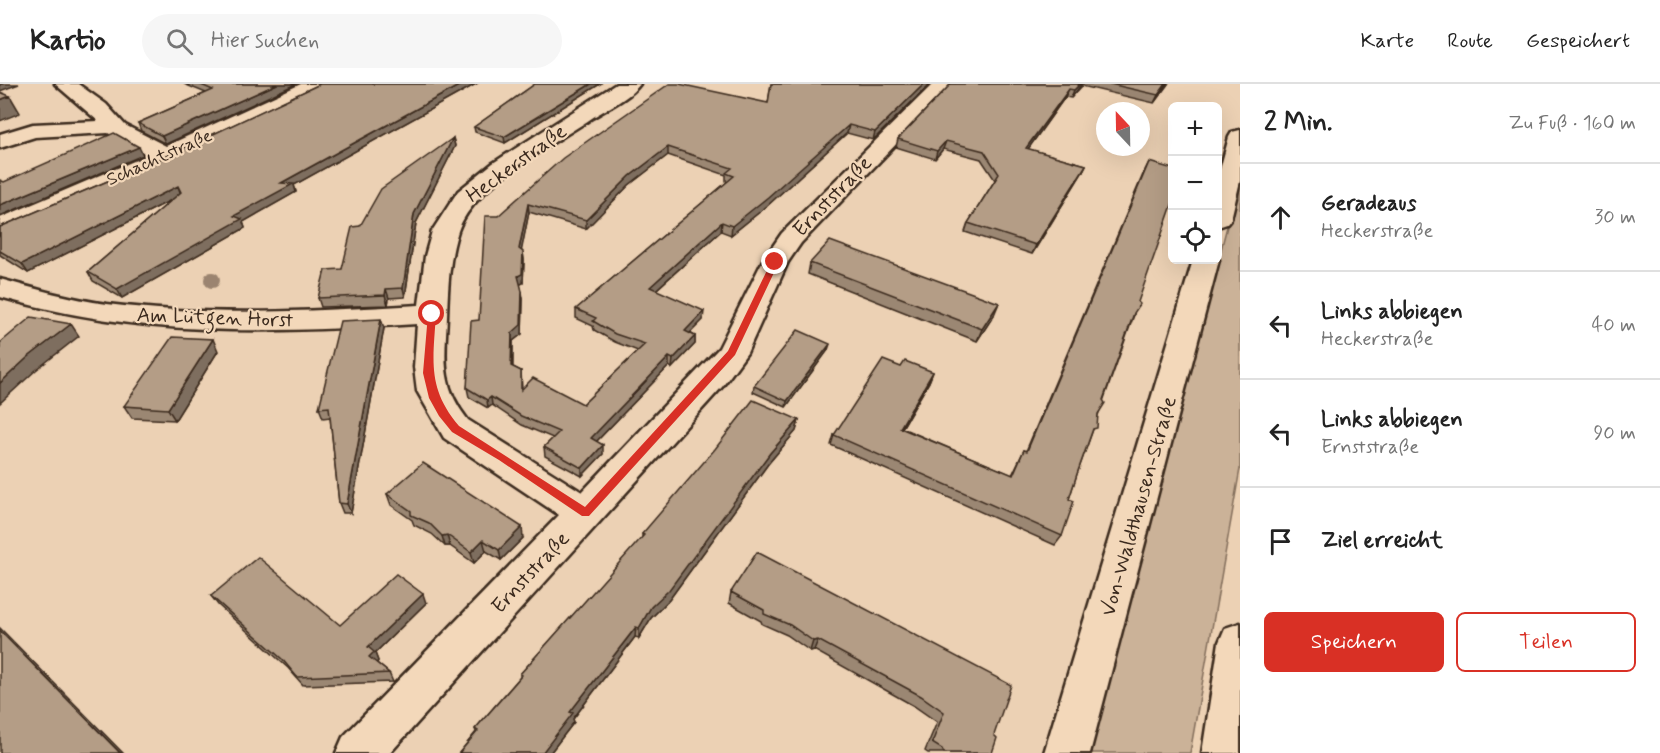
<!DOCTYPE html>
<html lang="de">
<head>
<meta charset="utf-8">
<style>
  body { margin:0; font-family:Mynerve,sans-serif; background:#f6f6f6; color:#222 }
  .controls { position:absolute; right:18px; top:18px; display:grid; overflow:hidden; border-radius:9px; box-shadow:0 6px 24px #0002 }
  .controls button { width:54px; height:54px; display:grid; place-items:center; padding:0; border:0; border-bottom:2px solid #e0e0e0; background:#fff; color:#222; font:30px sans-serif }
  .compass { position:absolute; left:1096px; top:18px; width:54px; height:54px; border-radius:50%; background:#fff; box-shadow:0 6px 24px #0002; rotate:338deg }
  .stop { position:absolute; width:18px; height:18px; margin:-14px; border:4px solid #d93025; border-radius:50%; background:#fff }
  .stop.end { background:#d93025; border-color:#fff; box-shadow:0 2px 6px #0008 }
  .list { margin:0; padding:0; list-style:none }
  h2 { display:flex; justify-content:space-between; align-items:center; height:78px; margin:0; padding:0 24px; font-size:26px }
  h2 small { font-size:20px; font-weight:400; color:#767676 }
  .list li { display:grid; grid-template-columns:39px 1fr auto; gap:18px; align-items:center; box-sizing:border-box; height:108px; padding:0 24px; border-top:2px solid #e0e0e0 }
  .list b { display:block; font-size:22px; white-space:nowrap }
  .list p { margin:0; font-size:20px; white-space:nowrap; color:#767676 }
  .list em { font-size:20px; font-style:normal; color:#767676 }
  .actions { display:flex; gap:12px; padding:18px 24px }
  .actions a { flex:1; padding:14px 0; border:2px solid #d93025; border-radius:9px; text-align:center; font-size:21px; color:#d93025 }
  .actions .main { background:#d93025; color:#fff }
  .icon { flex:none; width:33px; height:33px; fill:none; stroke:currentColor; stroke-width:2; stroke-linecap:round; stroke-linejoin:round }
  .map { position:relative; flex:none; width:1240px; height:669px; overflow:hidden }
  header { display:flex; align-items:center; gap:36px; box-sizing:border-box; height:84px; padding:0 30px; background:#fff; border-bottom:2px solid #e0e0e0 }
  header strong { font-size:28px }
  nav { display:flex; gap:33px; margin-inline-start:auto; font-size:21px }
  .search { width:420px; height:54px; background:#f6f6f6; display:flex; align-items:center; gap:15px; box-sizing:border-box; padding:0 21px; border-radius:33px; color:#767676; font-size:22px }
  main { display:flex }
  aside { flex:1; background:#fff }
  .map>svg:first-child { display:block }
  .green { fill:#cbb298; stroke:#836e5b; stroke-width:1.5 }
  .lines { fill:none; stroke-linecap:round; stroke-linejoin:round }
  .minor-casing { stroke:#3b2a1e; stroke-width:5 }
  .minor { fill:#f3d8ba; fill-rule:evenodd }
  .tree { fill:#9b846f }
  .wall { fill:#9b8773; stroke:#3b2a1e; stroke-width:1.5; fill-rule:evenodd }
  .shaded-wall { fill:#7e6e5e; stroke:#3b2a1e; stroke-width:1.5 }
  .building { fill:#b49d86; stroke:#3b2a1e; stroke-width:1.5; fill-rule:evenodd }
  .route { fill:#d93025 }
  .labels { text-anchor:middle; stroke-width:4.5; stroke-linejoin:round; paint-order:stroke }
  .far-street-label { font-size:18px; fill:#3b2a1e; stroke:#f3d8ba }
  .street-label { font-size:21px; fill:#3b2a1e; stroke:#f3d8ba }
</style>
</head>
<body>
<header>
<strong>Kartio</strong>
<div class="search"><svg class="icon" aria-label="search" viewBox="0 0 24 24"><circle cx="10" cy="10" r="6"/><path d="M15 15l6 6"/></svg>Hier suchen</div>
<nav><a>Karte</a><a>Route</a><a>Gespeichert</a></nav>
</header>
<main>
<div class="map">
<svg width="1240" height="669" viewBox="0 0 1240 669">
  <rect width="100%" height="100%" fill="#ecd1b4"/>
  <filter id="ink" filterUnits="userSpaceOnUse"><feTurbulence type="fractalNoise" baseFrequency=".0167" numOctaves="2"/><feDisplacementMap in="SourceGraphic" scale="12" xChannelSelector="R" yChannelSelector="G"/><feConvolveMatrix kernelMatrix="1 2 1 2 8 2 1 2 1" color-interpolation-filters="sRGB"/></filter>
  <g filter="url(#ink)">
    <path class="green" d="M1240 92V385L1190 669H1091Z"/>
    <g class="lines">
      <g class="minor-casing">
        <path id="minor" d="M55 0H78L106 20 125 41 166 62 301 0H327L324 4 174 76 0 151V134L148 71 108 49 35 53 0 64V50L33 40 98 37Z
          M616 0H640C630 14 606 25 592 34 551 62 474 100 458 147 449 174 448 204 447 233 445 275 440 301 468 336L582 408 719 264 762 178 782 149 933 0H954L801 159 788 178 747 269 722 303 390 669H336L343 653 559 431 444 354 417 307 414 283 417 240C270 249 144 254 0 213V195C36 205 71 215 107 220 211 233 315 227 419 221L425 172 432 147 458 107 493 79Z
          M1240 46V97L1231 135 1227 140 1218 143V93L1229 53 1232 48Z
          M1218 173 1219 176 1090 669H1044L1193 176H1218Z
          M1240 539V669H1202L1219 558 1225 544Z"/>
      </g>
      <use href="#minor" class="minor"/>
    </g>
    <circle class="tree" cx="212" cy="196" r="8"/>
    <path class="wall" d="M184 0H296L166 60 141 47 138 39 206 9Z
      M320 0H476L294 101 296 108 243 138 245 144 122 214 93 197 88 188 173 115 28 189 0 171V143L171 70Z
      M535 0H600L505 59 475 48 474 43Z
      M771 0H930L873 56 847 49 767 122 731 151 721 147 656 206 703 236 690 249 695 252V260L672 284 669 282 596 358 603 370 582 392 545 372 544 363 553 354 522 341 492 321 488 324 469 313 467 304 498 132 768 19ZM668 71 726 91V97L727 98 576 225V234L593 242 594 246 615 258 638 267 583 320 522 305 521 287 513 283V257L522 250 523 215 520 200 523 199 524 176 523 168 521 166 529 128 586 145 629 101Z
      M951 0H1168L1154 19 1082 2 1071 14 1065 13 1028 65 1086 81 1082 89 1032 170 965 148 968 139 995 96 981 75 943 65 935 75 896 63 898 55Z
      M453 54 455 62 416 139 405 213 389 214 388 221 321 223 318 214 342 185 360 142Z
      M1149 78 1134 231 1077 390 1069 415 1062 452 1055 461 831 361 834 351 901 283 933 288 929 298 902 344 1012 391 1024 366 1026 367 1144 88Z
      M810 179 994 231 977 257 808 190Z
      M384 244 351 429H343L339 419 330 333 323 334 319 324Z
      M828 266 786 323 753 308 754 302Z
      M218 267 175 336 132 334 124 322Z
      M799 336 796 347 768 380 669 516 651 534 639 554 635 553 573 635 574 638 550 669H459L476 648 475 645 520 593V590L642 454V450Z
      M387 410 523 454 501 476 486 467 474 479 450 462H445L432 450 414 441 412 436 391 421Z
      M731 508 994 651 992 669H928L925 667 937 638 914 622 814 566 810 567 787 551 762 540 761 537 729 519Z
      M211 512 340 541 426 519 375 569 378 577 377 579 389 589 393 598 303 601 288 584 218 521Z"/>
    <path class="shaded-wall" d="M0 0H19L0 7Z
      M277 0H296L166 60 162 52Z
      M462 0H476L294 101 296 108 243 138 245 144 122 214 117 205 234 132 281 99Z
      M591 0H600L505 59 504 53Z
      M924 0H930L873 56 875 48Z
      M1080 0H1082L1071 14 1074 6Z
      M1166 0H1168L1154 19 1158 11Z
      M1069 5 1065 13 1023 72 1026 64Z
      M10 12 20 29 0 37V16Z
      M849 41 847 49 767 122 731 151 732 142Z
      M453 54 455 62 416 139 405 213 403 204 414 130Z
      M946 57 943 65 935 75 937 67Z
      M139 63 143 71 0 132V121Z
      M668 63V71L629 101 586 145V136L630 92Z
      M1086 81 1082 89 1032 170 1036 161Z
      M178 102 181 111 28 189 22 180Z
      M528 120 529 128 520 174 519 165Z
      M722 138 721 147 649 212 650 203Z
      M523 168 524 176 523 199 519 201 518 192Z
      M386 205 389 214 388 221 385 211Z
      M522 207 523 215 522 250 513 257 512 291 511 282 512 249Z
      M999 219 994 231 977 257 982 245Z
      M704 227 703 236 684 255 685 247Z
      M381 235 384 244 351 429 347 420Z
      M71 240 79 252 36 286 0 319V299L27 274Z
      M695 252V260L672 284 673 275Z
      M213 255 218 267 175 336 168 325Z
      M830 260 828 266 786 323 787 317Z
      M669 273V282L591 363V354Z
      M933 288 929 298 896 354 900 344Z
      M491 313 492 321 488 324 487 316Z
      M799 336 796 347 768 380 669 516 651 534 639 554V544L651 523 770 369Z
      M603 361V370L582 392V384Z
      M522 443 523 454 501 476 499 466Z
      M447 451 450 462H445L442 452Z
      M483 456 486 467 474 479 471 468Z
      M423 510 426 519 375 569 378 577 374 582 369 573 368 563Z
      M636 543 635 553 573 635 574 638 550 669H542L570 628Z
      M0 544 123 669H120L0 547Z
      M818 556 814 566 810 567 813 557Z"/>
    <path class="building" d="M199 0H277L162 52 138 39 213 6Z
      M320 0H462L281 99 293 100 234 132 242 135 117 205 88 188 181 108 178 102 22 180 0 167V143L171 70Z
      M535 0H591L504 53 474 43Z
      M669 0H679L768 19 771 0H924L875 48 849 41 768 113 732 142 722 138 650 203 704 227 685 247 695 252 673 275 669 273 591 354 603 361 582 384 544 363 559 348 521 332 491 313 487 316 467 304 471 237 479 236 485 132H498L563 74ZM668 63 732 84 726 89 734 92 576 225 596 234 593 237 615 250 645 260 583 320 533 294 521 306V287L511 282 512 249 521 241 522 207 518 192 522 190 523 168 519 165 528 120 586 136 630 92Z
      M951 0H1080L1074 6 1069 5 1026 64 1086 81 1036 161 968 139 999 90 984 67 946 57 937 67 898 55Z
      M1110 0H1166L1158 11Z
      M0 8 10 12 0 16Z
      M114 49 139 63 0 121V96L4 98Z
      M453 54 414 130 403 204 386 205 385 211 318 214 325 186 342 185 352 143 360 142 381 105Z
      M1149 78 1173 85V118L1138 218 1140 220 1134 229 1103 316 1105 319 1098 330 1097 344 1093 345 1077 390 1069 415 1074 417 1062 452 834 351 883 276 901 283 905 277 933 288 900 344 1013 391 1024 366 1027 367Z
      M830 157 999 219 982 245 810 179Z
      M31 233 71 240 27 274 0 299V259Z
      M381 235 347 420 339 419 329 323 319 324 340 237Z
      M798 246 830 260 787 317 754 302Z
      M172 253 213 255 168 325 124 322Z
      M753 316 799 336 770 369 669 506 651 523 639 544 636 543 570 628 573 629 542 669H459L478 647 475 645 522 591 520 590 644 451 642 450 715 365Z
      M423 379 522 443 499 466 483 456 471 468 447 451 442 452 429 439 411 431V427L387 410Z
      M757 468 1011 601 994 651 997 654 992 669H944L942 665 932 659 944 628 921 612 818 556 813 557 790 541 764 530V526L731 508Z
      M258 473 340 541 396 490 423 510 368 563 374 568 369 573 389 589 297 593 282 575 211 512Z
      M0 547 120 669H0Z"/>
  </g>
  <path class="route" d="M775 176 779 178 735 271 589 432H582L499 376 452 348 439 332 429 314 423 289 428 230 432 227 436 230C433 277 427 304 459 342L585 423 728 267 771 178Z"/>
  <g class="labels">
    <g class="far-street-label">
      <text transform="translate(159 73) rotate(-24)" y="6">Schachtstraße</text>
    </g>
    <g class="street-label">
      <text transform="translate(516 79) rotate(-36)" y="7">Heckerstraße</text>
      <text transform="translate(832 112) rotate(-46)" y="7">Ernststraße</text>
      <text transform="translate(215 233) rotate(2)" y="7">Am Lütgen Horst</text>
      <text transform="translate(1138 422) rotate(-74)" y="7">Von-Waldthausen-Straße</text>
      <text transform="translate(530 488) rotate(-47)" y="7">Ernststraße</text>
    </g>
  </g>
</svg>
<div class="controls">
<button>+</button>
<button>−</button>
<button><svg class="icon" aria-label="locate" viewBox="0 0 24 24"><circle cx="12" cy="12" r="6"/><path d="M12 2v4M12 18v4M2 12h4M18 12h4"/></svg></button>
</div>
<svg class="compass" viewBox="-18 -18 36 36"><path d="M0-13l5 13h-10z" fill="#e53935"/><path d="M0 13l5-13h-10z" fill="#767676"/></svg>
<div class="stop" style="left:432px;top:230px"></div>
<div class="stop end" style="left:775px;top:178px"></div>
</div>
<aside>
<h2>2 Min.<small>Zu Fuß · 160 m</small></h2>
<ul class="list">
<li><svg class="icon" aria-label="ahead" viewBox="0 0 24 24"><path d="M12 20V5M6 11l6-6 6 6"/></svg><div><b>Geradeaus</b><p>Heckerstraße</p></div><em>30 m</em></li>
<li><svg class="icon" aria-label="left" viewBox="0 0 24 24"><path d="M17 20v-9H6M10 6l-5 5 5 5"/></svg><div><b>Links abbiegen</b><p>Heckerstraße</p></div><em>40 m</em></li>
<li><svg class="icon" aria-label="left" viewBox="0 0 24 24"><path d="M17 20v-9H6M10 6l-5 5 5 5"/></svg><div><b>Links abbiegen</b><p>Ernststraße</p></div><em>90 m</em></li>
<li><svg class="icon" aria-label="arrive" viewBox="0 0 24 24"><path d="M6 21V4h12l-3 4 3 4H6"/></svg><div><b>Ziel erreicht</b></div></li>
</ul>
<div class="actions"><a class="main">Speichern</a><a>Teilen</a></div>
</aside>
</main>
</body>
</html>
